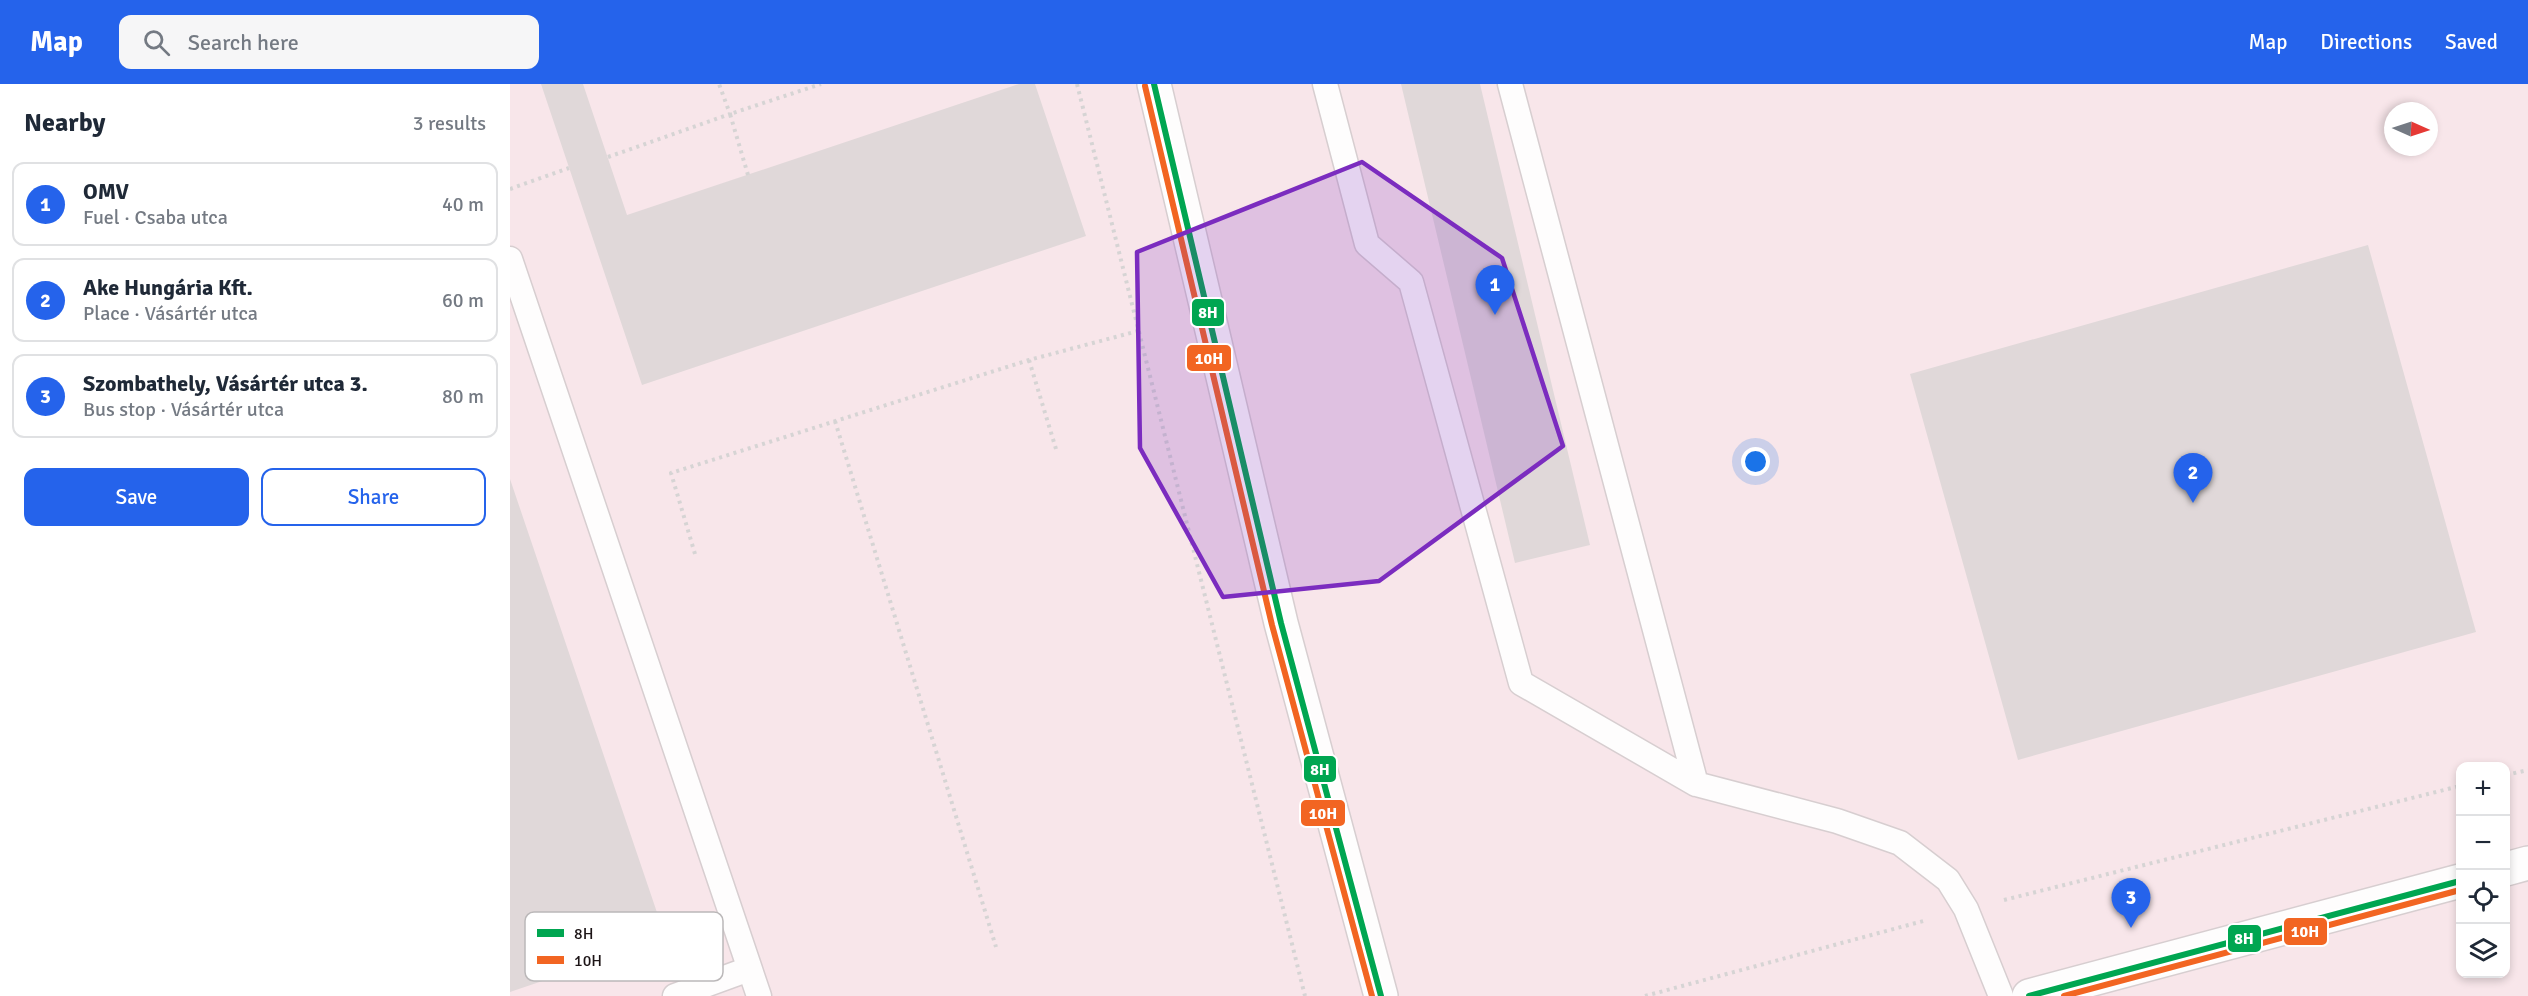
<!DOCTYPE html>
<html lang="en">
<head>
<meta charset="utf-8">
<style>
  body { margin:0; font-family:Signika,sans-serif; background:#f6f6f7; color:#1f2937 }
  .controls { position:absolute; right:18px; bottom:18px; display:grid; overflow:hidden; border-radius:12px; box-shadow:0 3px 9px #0003 }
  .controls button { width:54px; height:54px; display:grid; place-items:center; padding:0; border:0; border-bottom:2px solid #e0e1e3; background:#fff; color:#1f2937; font:30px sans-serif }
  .compass { position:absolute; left:1874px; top:18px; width:54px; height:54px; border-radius:50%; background:#fff; box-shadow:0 3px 9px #0003; rotate:93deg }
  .you { position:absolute; left:1246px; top:378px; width:21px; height:21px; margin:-15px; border:4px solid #fff; border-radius:50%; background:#1a73e8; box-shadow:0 0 0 9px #1a73e833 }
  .badge { display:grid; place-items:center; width:39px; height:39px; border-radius:50%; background:#2563eb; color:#fff; font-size:20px; font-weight:700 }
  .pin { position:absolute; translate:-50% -50px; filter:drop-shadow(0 2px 3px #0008) }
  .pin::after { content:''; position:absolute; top:32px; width:21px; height:18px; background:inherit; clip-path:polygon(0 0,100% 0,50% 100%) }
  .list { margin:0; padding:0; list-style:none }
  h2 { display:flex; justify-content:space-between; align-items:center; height:78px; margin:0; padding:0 24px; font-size:26px }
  h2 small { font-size:20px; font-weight:400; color:#747a83 }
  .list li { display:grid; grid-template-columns:39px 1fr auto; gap:18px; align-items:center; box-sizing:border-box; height:84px; margin:0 12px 12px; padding:0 12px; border:2px solid #e0e1e3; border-radius:12px }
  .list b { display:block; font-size:22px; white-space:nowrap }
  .list p { margin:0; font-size:20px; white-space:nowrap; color:#747a83 }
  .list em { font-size:20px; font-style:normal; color:#747a83 }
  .actions { display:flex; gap:12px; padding:18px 24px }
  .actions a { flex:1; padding:14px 0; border:2px solid #2563eb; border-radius:12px; text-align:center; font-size:21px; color:#2563eb }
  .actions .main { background:#2563eb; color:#fff }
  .icon { flex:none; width:33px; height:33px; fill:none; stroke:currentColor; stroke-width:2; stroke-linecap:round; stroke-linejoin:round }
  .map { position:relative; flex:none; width:2018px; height:912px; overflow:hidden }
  header { display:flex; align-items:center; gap:36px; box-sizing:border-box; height:84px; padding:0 30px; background:#2563eb; color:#fff }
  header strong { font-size:28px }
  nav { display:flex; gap:33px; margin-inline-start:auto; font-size:21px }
  .search { width:420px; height:54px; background:#f6f6f7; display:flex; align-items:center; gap:15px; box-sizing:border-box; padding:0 21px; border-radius:12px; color:#747a83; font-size:22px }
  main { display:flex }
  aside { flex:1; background:#fff }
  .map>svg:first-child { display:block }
  .built { fill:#f8e6ea; fill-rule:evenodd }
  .building { fill:#e0d8d9 }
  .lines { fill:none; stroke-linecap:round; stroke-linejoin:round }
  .service-casing { stroke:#d7ced0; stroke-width:27 }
  .minor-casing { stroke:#d7ced0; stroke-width:36 }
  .tertiary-casing { stroke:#d7ced0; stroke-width:36 }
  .path { stroke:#d6d4d4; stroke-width:4; stroke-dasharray:3 4.5; stroke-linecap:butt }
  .service { stroke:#fefdfd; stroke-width:24 }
  .minor { stroke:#fefdfd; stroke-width:33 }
  .tertiary { stroke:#fefdfd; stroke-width:33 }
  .bus-1-casing { stroke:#fff; stroke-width:10 }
  .bus-2-casing { stroke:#fff; stroke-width:10 }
  .bus-1 { stroke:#00a651; stroke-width:6 }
  .bus-2 { stroke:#f26522; stroke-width:6 }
  .marked { fill:#7b2cbf; fill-opacity:0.2; stroke:#7b2cbf; stroke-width:4.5; stroke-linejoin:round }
  .key { fill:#fff; stroke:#bbb8b9; stroke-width:1.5 }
  .key-label { font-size:16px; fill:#1c1416 }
  .line-badge { stroke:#fff; stroke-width:2 }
  .badge-label { font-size:16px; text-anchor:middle; font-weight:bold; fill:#fff }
</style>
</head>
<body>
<header>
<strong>Map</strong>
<div class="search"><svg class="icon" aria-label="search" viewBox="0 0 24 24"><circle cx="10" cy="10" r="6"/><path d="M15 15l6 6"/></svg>Search here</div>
<nav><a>Map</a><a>Directions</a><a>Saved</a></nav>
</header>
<main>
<aside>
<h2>Nearby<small>3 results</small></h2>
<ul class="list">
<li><span class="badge">1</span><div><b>OMV</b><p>Fuel · Csaba utca</p></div><em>40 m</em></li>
<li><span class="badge">2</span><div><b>Ake Hungária Kft.</b><p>Place · Vásártér utca</p></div><em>60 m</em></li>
<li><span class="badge">3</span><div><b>Szombathely, Vásártér utca 3.</b><p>Bus stop · Vásártér utca</p></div><em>80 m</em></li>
</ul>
<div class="actions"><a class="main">Save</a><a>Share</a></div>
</aside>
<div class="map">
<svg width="2018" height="912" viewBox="0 0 2018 912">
  <rect width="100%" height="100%" fill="#faf2f3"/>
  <path class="built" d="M0 0H2018V912H0ZM1883 27H1919V63H1883ZM1950 682H1996V890H1950Z"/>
  <path class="building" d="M31 0H73L117 131 509 0H525L576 152 132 301Z
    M891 0H970L1080 461 1005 479Z
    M1858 161 1966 548 1508 676 1400 290Z
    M0 395 156 855 0 908Z"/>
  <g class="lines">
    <g class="service-casing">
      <path id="service" d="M815 0 857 160 901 198 1011 599 1186 700
        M1000 0 1186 700 1327 737 1390 759 1438 796 1456 825 1491 912
        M0 175 249 912
        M165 912 239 885"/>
    </g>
    <g class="minor-casing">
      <path id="minor" d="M1996 785 2018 779
        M1519 912 1950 797"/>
    </g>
    <g class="tertiary-casing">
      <path id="tertiary" d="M644 0 771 539 871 912"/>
    </g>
    <path class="path" d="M567 0 795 912
      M98 73 220 30 209 0
      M238 91 220 30 311 0
      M0 105 59 84
      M519 276 546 365
      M325 337 486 863
      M185 470 161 389 519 276 628 247
      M1996 691 2018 686
      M1494 816 1950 702
      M1135 912 1417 836"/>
    <use href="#service" class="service"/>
    <use href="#minor" class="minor"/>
    <use href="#tertiary" class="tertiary"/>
    <g class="bus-1-casing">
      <path id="bus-1" d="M644 0 771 539 871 912
        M1519 912 1950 797"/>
    </g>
    <g class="bus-2-casing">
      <path id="bus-2" d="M635 2 762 541 862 912
        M1554 912 1950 806"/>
    </g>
    <use href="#bus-1" class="bus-1"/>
    <use href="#bus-2" class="bus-2"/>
  </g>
  <path class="marked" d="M852 78 992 174 1053 362 869 497 713 513 630 364 627 168Z"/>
  <rect x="15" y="828" width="198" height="69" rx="9" class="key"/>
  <rect x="27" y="845" width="27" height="8" fill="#00a651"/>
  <rect x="27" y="872" width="27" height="8" fill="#f26522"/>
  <g class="key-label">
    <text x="64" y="855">8H</text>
    <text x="64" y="882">10H</text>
  </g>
  <g class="line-badge">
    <rect x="681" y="214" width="34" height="29" rx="6" fill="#00a651"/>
    <rect x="676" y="260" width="46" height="28" rx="6" fill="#f26522"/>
    <rect x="793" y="671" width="34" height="28" rx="6" fill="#00a651"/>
    <rect x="790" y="715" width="46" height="28" rx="6" fill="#f26522"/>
    <rect x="1773" y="833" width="45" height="29" rx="6" fill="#f26522"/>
    <rect x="1717" y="840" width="35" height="29" rx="6" fill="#00a651"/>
  </g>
  <g class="badge-label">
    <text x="698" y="234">8H</text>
    <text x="699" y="280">10H</text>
    <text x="810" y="691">8H</text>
    <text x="813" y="735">10H</text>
    <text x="1795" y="853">10H</text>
    <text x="1734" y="860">8H</text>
  </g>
</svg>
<div class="controls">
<button>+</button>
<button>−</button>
<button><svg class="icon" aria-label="locate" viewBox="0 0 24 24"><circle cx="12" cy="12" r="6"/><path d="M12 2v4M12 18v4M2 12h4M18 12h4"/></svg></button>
<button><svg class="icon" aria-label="layers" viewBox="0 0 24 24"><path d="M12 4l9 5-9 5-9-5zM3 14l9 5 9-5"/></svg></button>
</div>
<svg class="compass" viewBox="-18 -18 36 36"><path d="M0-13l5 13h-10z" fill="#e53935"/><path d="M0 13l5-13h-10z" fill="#747a83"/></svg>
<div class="you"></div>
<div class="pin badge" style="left:985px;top:231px">1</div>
<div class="pin badge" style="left:1683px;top:419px">2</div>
<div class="pin badge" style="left:1621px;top:844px">3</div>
</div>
</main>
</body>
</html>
